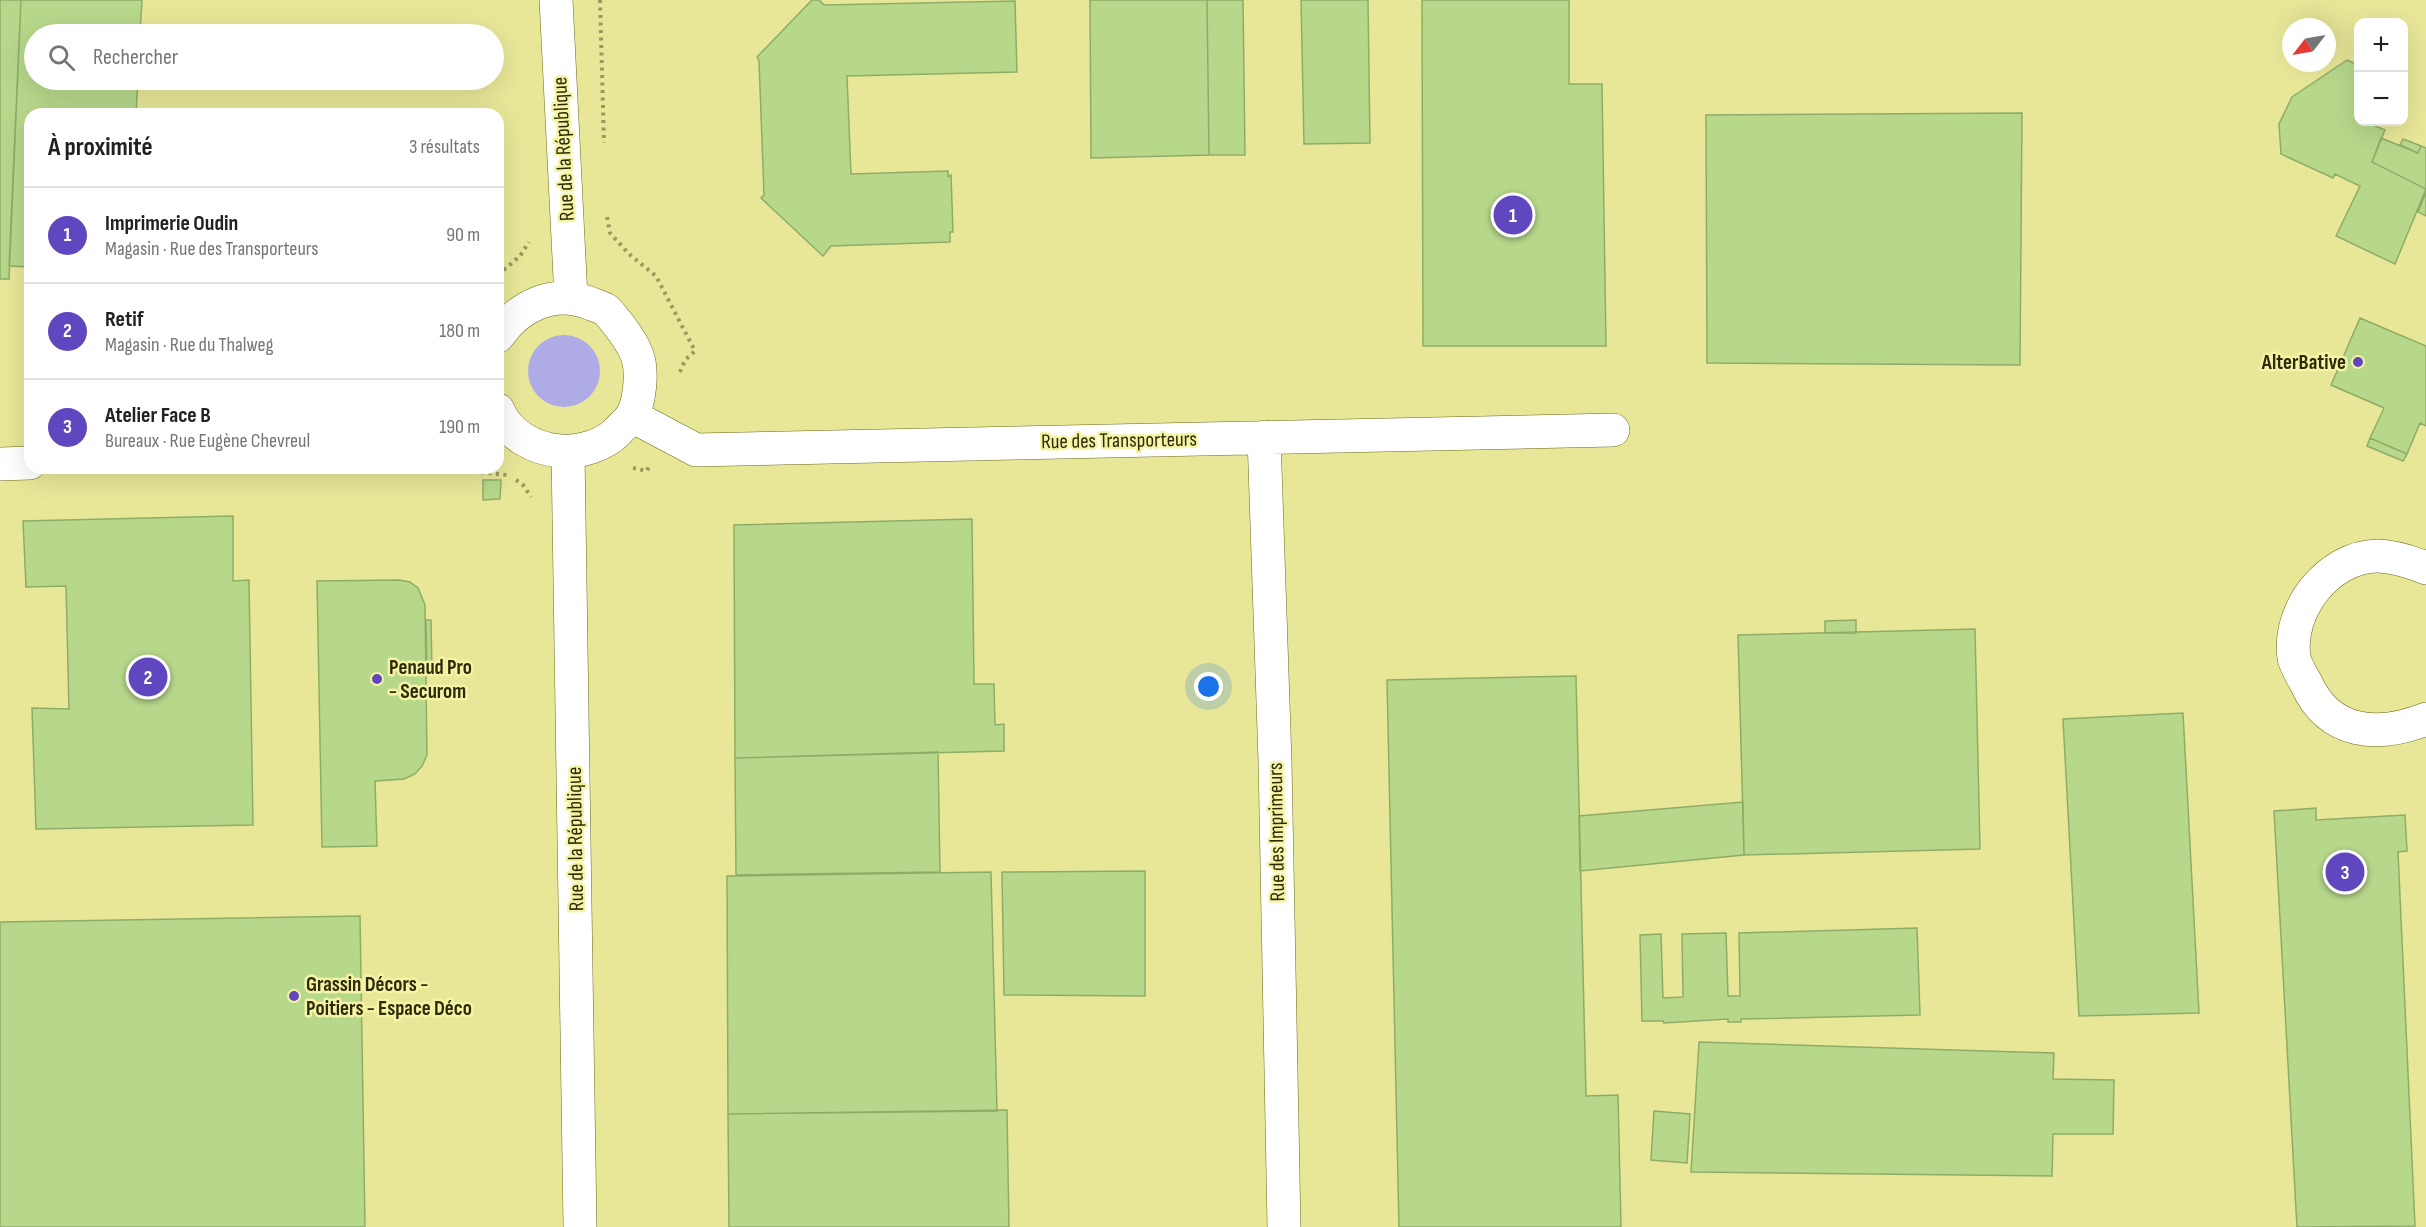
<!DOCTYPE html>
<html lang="fr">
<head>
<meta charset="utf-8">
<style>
  body { margin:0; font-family:"Sofia Sans Condensed",sans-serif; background:#f2f2f2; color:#202124 }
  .controls { position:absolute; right:18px; top:18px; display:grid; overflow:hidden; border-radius:12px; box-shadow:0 6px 24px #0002 }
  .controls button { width:54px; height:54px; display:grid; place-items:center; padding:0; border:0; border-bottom:2px solid #e0e0e0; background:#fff; color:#202124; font:30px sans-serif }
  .compass { position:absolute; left:2282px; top:18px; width:54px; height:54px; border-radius:50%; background:#fff; box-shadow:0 6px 24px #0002; rotate:239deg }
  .you { position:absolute; left:1209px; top:687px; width:21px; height:21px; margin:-15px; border:4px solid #fff; border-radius:50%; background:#1a73e8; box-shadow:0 0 0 9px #1a73e833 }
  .badge { display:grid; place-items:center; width:39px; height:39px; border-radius:50%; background:#6047c0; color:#fff; font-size:20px; font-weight:700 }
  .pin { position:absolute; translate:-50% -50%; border:3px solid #fff; box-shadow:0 2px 6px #0006 }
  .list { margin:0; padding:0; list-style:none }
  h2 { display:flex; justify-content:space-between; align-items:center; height:78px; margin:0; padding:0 24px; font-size:26px }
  h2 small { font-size:20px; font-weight:400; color:#757577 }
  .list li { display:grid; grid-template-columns:39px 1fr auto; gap:18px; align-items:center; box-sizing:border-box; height:96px; padding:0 24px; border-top:2px solid #e0e0e0 }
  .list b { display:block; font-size:22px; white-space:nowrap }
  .list p { margin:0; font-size:20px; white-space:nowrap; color:#757577 }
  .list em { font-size:20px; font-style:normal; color:#757577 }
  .icon { flex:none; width:33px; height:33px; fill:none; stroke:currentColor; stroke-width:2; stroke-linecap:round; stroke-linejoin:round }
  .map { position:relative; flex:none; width:2426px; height:1227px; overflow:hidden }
  .search { position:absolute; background:#fff; box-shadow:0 6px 24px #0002; left:24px; top:24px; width:480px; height:66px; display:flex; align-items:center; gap:15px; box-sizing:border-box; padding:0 21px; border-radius:33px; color:#757577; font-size:22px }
  .panel { position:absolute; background:#fff; box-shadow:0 6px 24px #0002; left:24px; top:108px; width:480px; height:366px; border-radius:18px }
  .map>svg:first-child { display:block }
  .green { fill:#afabe6 }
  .building { fill:#b7d88b; stroke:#8fac67; stroke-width:1.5 }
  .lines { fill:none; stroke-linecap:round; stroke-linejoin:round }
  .minor-casing { stroke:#6c6917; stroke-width:34 }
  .path { stroke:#9a985d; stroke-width:4; stroke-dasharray:3 4.5; stroke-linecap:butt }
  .minor { stroke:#fff; stroke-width:33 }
  .poi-dot { fill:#6047c0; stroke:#f5f4a5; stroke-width:2 }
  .labels { text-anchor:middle; stroke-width:5; stroke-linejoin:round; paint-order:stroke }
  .street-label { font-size:21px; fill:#2d2b0b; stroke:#f5f4a5 }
  .poi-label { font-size:21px; font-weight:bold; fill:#2d2b0b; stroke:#f5f4a5; text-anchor:start }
</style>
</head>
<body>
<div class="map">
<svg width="2426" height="1227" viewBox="0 0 2426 1227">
  <rect width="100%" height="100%" fill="#e8e798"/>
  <path class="green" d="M528 371a36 36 0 1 1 72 0a36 36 0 1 1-72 0Z"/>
  <path class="building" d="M0 0H21L9 279H0Z
    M21 0H142L140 34H34V80H138L136 114H30V267L9 266Z
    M812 0H819L824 5 1015 1 1017 72 847 76 851 174 948 171V176L951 175 953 232H950V242L831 246 823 256 761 198 764 195 759 61 757 57Z
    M1090 0H1207L1209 155 1091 158Z
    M1207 0H1243L1245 155H1209Z
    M1301 0H1368L1370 143 1304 144Z
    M1422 0H1569V84H1602L1606 346H1423Z
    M2347 60 2358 65V122H2366L2385 130 2372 162 2426 189 2395 264 2336 236 2360 186 2335 174 2333 178 2281 154 2279 124 2292 97Z
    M2022 113 2020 365 1707 363 1706 115Z
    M2381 138 2418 153 2421 146 2426 148V189L2372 162Z
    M2403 139 2421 146 2418 153 2400 145Z
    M2426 192V216L2418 212Z
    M2360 318 2426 346V426L2420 423 2407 454 2370 438 2384 408 2331 385Z
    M2370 438 2407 454 2403 461 2367 446Z
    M483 480H501L500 499 483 500Z
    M233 516V581L249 580 253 825 36 829 32 708 69 709 66 586 26 587 23 521Z
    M972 519 974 684H994L995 725 1004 724V751L735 758 734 525Z
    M399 580 410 582 418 588 425 605 427 755 422 766 415 774 404 779 375 781 377 846 322 847 317 581Z
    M426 620H431L432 673 427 674Z
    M1856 620V633H1825V621Z
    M1975 629 1980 849 1744 855 1738 635Z
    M1576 676 1586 1096 1618 1095 1621 1227H1399L1387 680Z
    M2183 713 2199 1013 2079 1016 2063 719Z
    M938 752 940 872 736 875 735 758Z
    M1743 802 1744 855 1580 871 1579 816Z
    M2316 808V820L2405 815 2407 851 2398 852 2415 1226 2297 1227 2274 811Z
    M1145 871V996L1004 995 1002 872Z
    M991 872 997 1111 728 1114 727 876Z
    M360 916 365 1227H0V922Z
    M1917 928 1920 1015 1741 1019V1022H1728V1019L1664 1023 1663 1021H1642L1640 935 1661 934 1663 998 1683 997 1682 934 1726 933 1728 996H1740L1739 933Z
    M1699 1042 2054 1053 2053 1079 2114 1080 2113 1134H2053L2052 1176 1691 1172Z
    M1007 1110 1009 1227H729L728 1114Z
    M1654 1111 1690 1114 1687 1163 1651 1160Z"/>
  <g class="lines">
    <g class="minor-casing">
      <path id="minor" d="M556 0 571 298
        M498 336C519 306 553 289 589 303 594 305 601 307 606 310 610 313 614 320 618 324 625 333 633 344 637 355 643 371 640 403 631 417 628 422 622 426 618 431 605 445 579 453 560 451 535 449 508 435 498 410
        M632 416 696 450 1613 430
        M1264 437 1275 761 1284 1227
        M568 452 580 1227
        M0 464 30 463
        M2426 568C2411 562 2394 556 2377 556 2328 557 2287 610 2294 658 2296 666 2302 676 2306 683 2329 735 2378 738 2426 719"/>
    </g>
    <path class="path" d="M600 0 604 143
      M607 217 610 233 629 254 656 276 695 351 685 360 680 372
      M498 275 520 256 529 242
      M476 468 478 472 507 475
      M633 468 647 471 649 466
      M516 480 523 485 531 497"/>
    <use href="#minor" class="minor"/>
  </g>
  <g class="poi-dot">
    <circle cx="2358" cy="362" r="6"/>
    <circle cx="377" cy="679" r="6"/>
    <circle cx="294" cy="996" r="6"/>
  </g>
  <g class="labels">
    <g class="street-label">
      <text transform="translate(563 149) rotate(-93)" y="7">Rue de la République</text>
      <text transform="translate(1119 440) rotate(-1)" y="7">Rue des Transporteurs</text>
      <text transform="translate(1276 832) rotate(-91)" y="7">Rue des Imprimeurs</text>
      <text transform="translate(575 839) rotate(-91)" y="7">Rue de la République</text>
    </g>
    <g class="poi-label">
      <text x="2346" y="369" text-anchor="end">AlterBative</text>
      <text x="389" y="674">Penaud Pro<tspan x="389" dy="24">- Securom</tspan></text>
      <text x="306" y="991">Grassin Décors -<tspan x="306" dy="24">Poitiers - Espace Déco</tspan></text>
    </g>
  </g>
</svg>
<div class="controls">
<button>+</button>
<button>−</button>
</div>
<svg class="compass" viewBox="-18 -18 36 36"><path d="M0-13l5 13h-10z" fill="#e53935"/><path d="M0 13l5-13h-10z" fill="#757577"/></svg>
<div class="you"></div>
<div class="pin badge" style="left:1513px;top:215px">1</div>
<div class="pin badge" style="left:148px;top:677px">2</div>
<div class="pin badge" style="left:2345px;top:872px">3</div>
<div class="search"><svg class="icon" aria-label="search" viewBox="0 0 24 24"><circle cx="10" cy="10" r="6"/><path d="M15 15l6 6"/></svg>Rechercher</div>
<section class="panel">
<h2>À proximité<small>3 résultats</small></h2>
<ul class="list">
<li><span class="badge">1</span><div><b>Imprimerie Oudin</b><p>Magasin · Rue des Transporteurs</p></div><em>90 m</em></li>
<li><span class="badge">2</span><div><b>Retif</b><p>Magasin · Rue du Thalweg</p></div><em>180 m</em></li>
<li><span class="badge">3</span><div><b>Atelier Face B</b><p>Bureaux · Rue Eugène Chevreul</p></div><em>190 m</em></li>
</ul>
</section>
</div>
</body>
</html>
